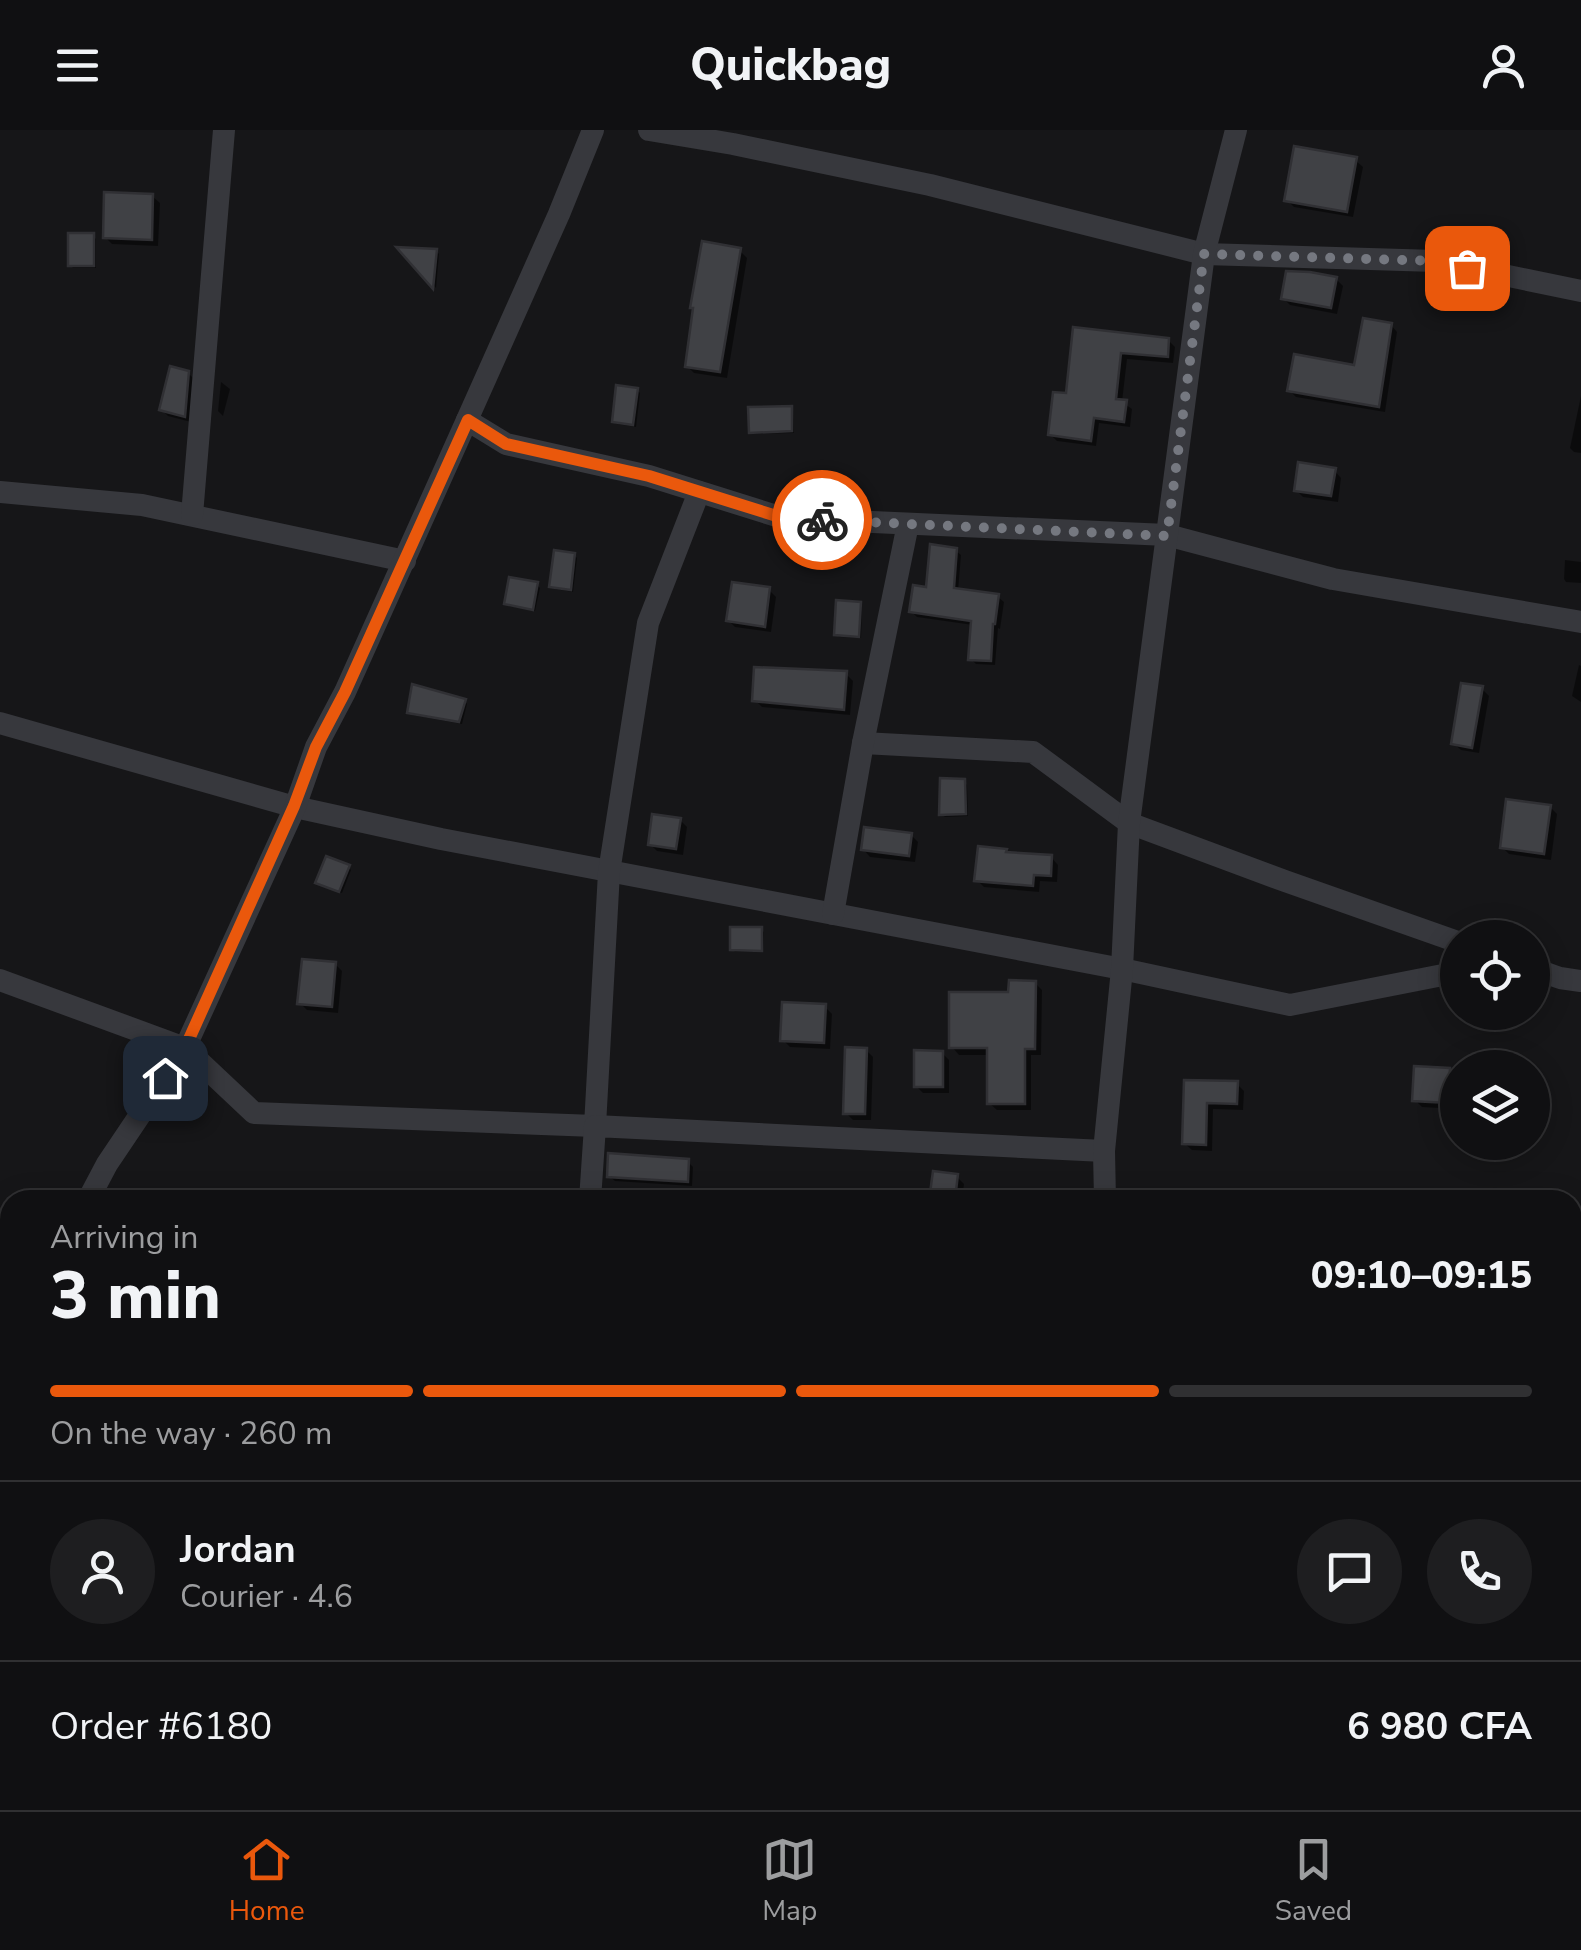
<!DOCTYPE html>
<html lang="en">
<head>
<meta charset="utf-8">
<style>
  :root { --surface:#101012; --page:#1e1e20; --text:#f1f3f6; --muted:#9c9d9f; --line:#303032; --accent:#ea580c }
  body { margin:0; font-family:"Nunito Sans",sans-serif; background:var(--page); color:var(--text); height:100vh; display:flex; flex-direction:column; font-size:38px; white-space:nowrap }
  * { box-sizing:border-box; margin:0 }
  p { font-size:32px; color:var(--muted) }
  .icon { flex:none; width:55px; height:55px; fill:none; stroke:currentColor; stroke-width:2; stroke-linecap:round; stroke-linejoin:round }
  .map { position:relative; flex:1; overflow:hidden }
  .drawer { position:absolute; left:0px; top:1060px; width:1582px; height:620px; display:flex; flex-direction:column; background:var(--surface); border-radius:30px 30px 0 0; box-shadow:0 5px 25px #0003,0 0 0 2px var(--line) }
  .drawer>* { flex:none }
  .buttons { position:absolute; left:1440px; top:790px; display:grid; gap:20px }
  .buttons a { display:grid; place-items:center; width:110px; height:110px; border-radius:50%; background:var(--surface); box-shadow:0 5px 25px #0003,0 0 0 2px var(--line); font-size:50px }
  .pin { position:absolute; display:grid; place-items:center; width:85px; height:85px; color:#fff; margin:-42px; border-radius:20px; box-shadow:0 5px 15px #0006 }
  .courier { position:absolute; display:grid; place-items:center; width:100px; height:100px; margin:-50px; border:8px solid #ea580c; border-radius:50%; background:#fff; color:#222; box-shadow:0 2px 12px #0007 }
  .head em { font-style:normal; font-weight:800 }
  .head div { display:flex; flex-direction:column-reverse }
  .head { display:flex; align-items:center; justify-content:space-between; height:170px; padding:0 50px }
  h1 { font-size:65px; font-weight:800; line-height:75px }
  .bar { display:grid; grid-template-columns:repeat(4,1fr); gap:15px 10px; align-content:center; height:120px; padding:0 50px }
  .bar i { height:12px; border-radius:8px; background:var(--line) }
  .bar .active { background:var(--accent) }
  .bar p { grid-column:span 4 }
  .line { display:flex; align-items:center; gap:25px; padding:0 50px; border-top:2px solid var(--line) }
  .line div { flex:1 }
  .round { display:grid; place-items:center; flex:none; width:105px; height:105px; border-radius:52px; background:var(--page) }
  header { display:flex; justify-content:space-between; align-items:center; height:130px; padding:0 50px; background:var(--surface); font-size:45px; font-weight:800 }
  .tabs { display:flex; justify-content:space-around; align-items:center; height:140px; border-top:2px solid var(--line); background:var(--surface); font-size:28px; color:var(--muted) }
  .tabs a { display:grid; justify-items:center; gap:5px }
  .tabs .active { color:var(--accent) }
  .map>svg:first-child { display:block }
  .shadow { fill:#0007 }
  .building { fill:#404145; stroke:#303034; stroke-width:2.5 }
  .lines { fill:none; stroke-linecap:round; stroke-linejoin:round }
  .minor { stroke:#37383d; stroke-width:22 }
  .done { stroke:#757880; stroke-width:10; stroke-dasharray:0 18 }
  .route { stroke:#ea580c; stroke-width:12 }
</style>
</head>
<body>
<header><svg class="icon" aria-label="menu" viewBox="0 0 24 24"><path d="M4 6h16M4 12h16M4 18h16"/></svg>Quickbag<svg class="icon" aria-label="person" viewBox="0 0 24 24"><circle cx="12" cy="8" r="4"/><path d="M4 21q1-7 8-7t8 7"/></svg></header>
<div class="map">
<svg width="1581" height="1680" viewBox="0 0 1581 1680">
  <rect width="100%" height="100%" fill="#161618"/>
  <!-- shadow -->
  <g class="shadow">
    <path d="M1355,30l8,7 -10,50 -59,-10 -7,-7z"/>
    <path d="M152,66l8,7 -2,43 -46,-2 -7,-7z"/>
    <path d="M93,106l3,3v29h-23l-3,-3z"/>
    <path d="M402,120l34,1 3,3 -3,34z"/>
    <path d="M740,121l7,7 -20,120 -33,-5 -7,-7 8,-56z"/>
    <path d="M1336,149l7,7 -6,28 -47,-9 -7,-7z"/>
    <path d="M1391,195l6,7 -12,80 -89,-15 -6,-6 66,-24z"/>
    <path d="M1075,200l93,10 7,7 -2,16 -46,-4 -5,43 10,7 -2,18 -31,-4 -3,23 -39,-5 -7,-7 18,-38z"/>
    <path d="M188,243l7,7 -4,42 -23,-6 -7,-7z"/>
    <path d="M221,252l9,7 -7,27 -5,-5z"/>
    <path d="M637,260l3,3 -4,34 -19,-3 -3,-2z"/>
    <path d="M1581,266v57l-7,-1 -4,-4z"/>
    <path d="M790,278l3,3 1,22 -40,1 -2,-2z"/>
    <path d="M1334,340l7,8 -3,24 -35,-5 -7,-7z"/>
    <path d="M955,420l6,5 -3,36 40,6 6,5 -4,27 -2,-1 -3,37 -19,-1 -5,-5 2,-34 -56,-8 -6,-6z"/>
    <path d="M574,425l3,3 -4,34 -18,-3 -3,-3z"/>
    <path d="M1565,430l16,2v21l-15,-1 -2,-3z"/>
    <path d="M537,455l3,3 -5,23 -26,-5 -2,-3z"/>
    <path d="M769,460l7,7 -5,35 -36,-5 -7,-7z"/>
    <path d="M860,474l2,3 -1,31 -22,-1 -3,-3z"/>
    <path d="M1579,535l2,1v36l-9,-6z"/>
    <path d="M846,544l7,7 -3,34 -88,-8 -7,-7z"/>
    <path d="M1482,559l7,7 -10,57 -18,-3 -8,-7z"/>
    <path d="M464,571l3,3 -5,20 -50,-9 -3,-3z"/>
    <path d="M964,652l3,3 1,31 -23,1 -3,-3z"/>
    <path d="M1550,677l7,7 -6,46 -42,-6 -7,-7z"/>
    <path d="M680,690l7,7 -4,28 -26,-4 -7,-7z"/>
    <path d="M911,705l7,7 -3,20 -45,-5 -7,-8z"/>
    <path d="M1006,721l3,4 42,2 7,8 -1,17 -17,-1 -1,11 -55,-5 -7,-7z"/>
    <path d="M348,737l3,3 -9,23 -21,-8z"/>
    <path d="M761,800l3,2 -1,20h-28l-3,-3z"/>
    <path d="M335,834l7,7 -4,42 -31,-3 -7,-7z"/>
    <path d="M1035,853l7,7 -1,65h-10v55h-34l-8,-7v-48h-30l-7,-8 59,-53z"/>
    <path d="M825,877l7,7 -2,35 -40,-2 -7,-7z"/>
    <path d="M866,920l7,7 -2,63h-18l-7,-7z"/>
    <path d="M942,923l7,7v33h-26l-7,-7z"/>
    <path d="M1449,940l7,7 -1,32 -33,-2 -7,-7z"/>
    <path d="M1187,952l50,2 7,7 -1,19 -30,-1 -1,42 -20,-1 -8,-7z"/>
    <path d="M688,1032l5,5 -1,19 -77,-5 -6,-5z"/>
    <path d="M957,1047l7,7 -2,16h-31z"/>
    <rect x="106" y="1670" width="34" height="10"/>
  </g>
  <!-- building -->
  <g class="building">
    <path d="M1294,16l63,11 -10,55 -63,-11z"/>
    <path d="M104,62l49,2 -1,46 -49,-2z"/>
    <rect x="68" y="103" width="26" height="33"/>
    <path d="M702,111l39,7 -21,124 -35,-5 8,-59h-3z"/>
    <path d="M396,117l41,2 -4,40z"/>
    <path d="M1286,141l24,1 27,5 -6,31 -50,-9z"/>
    <path d="M1363,188l29,5 -13,84 -92,-16 7,-37 60,11z"/>
    <path d="M1073,197l96,11 -1,19 -47,-4 -5,46 11,1 -3,22 -30,-4 -3,23 -43,-6 5,-43 13,1z"/>
    <path d="M170,236l19,5 -4,46 -26,-7z"/>
    <path d="M616,255l22,3 -5,37 -21,-3z"/>
    <path d="M792,276v25l-43,2 -1,-26z"/>
    <path d="M1298,332l38,6 -5,28 -37,-5z"/>
    <path d="M930,414l27,4 -3,40 45,6 -4,30h-2l-2,37 -23,-1 3,-39 -62,-9 4,-27 13,2z"/>
    <path d="M554,420l21,3 -4,37 -22,-3z"/>
    <path d="M509,447l29,5 -5,28 -29,-6z"/>
    <path d="M732,452l38,5 -5,40 -39,-6z"/>
    <path d="M836,470l25,2 -2,35 -25,-2z"/>
    <path d="M754,537l93,4 -3,39 -92,-9z"/>
    <path d="M1461,553l22,3 -11,62 -21,-4z"/>
    <path d="M412,554l54,15 -7,23 -52,-9z"/>
    <path d="M940,648l25,1 1,35 -27,1z"/>
    <path d="M1506,669l45,6 -7,49 -44,-6z"/>
    <path d="M652,684l29,4 -5,31 -28,-4z"/>
    <path d="M864,697l48,6 -3,23 -48,-6z"/>
    <path d="M978,716l29,3 -1,3 46,3 -1,21 -17,-1 -1,11 -59,-5z"/>
    <path d="M326,726l24,9 -11,27 -24,-9z"/>
    <path d="M730,797h32v24l-32,-1z"/>
    <path d="M302,829l34,3 -4,45 -35,-3z"/>
    <path d="M1009,850l27,1 -1,68h-10v55h-38v-56h-38v-56h59z"/>
    <path d="M782,872l44,2 -2,39 -44,-2z"/>
    <path d="M845,917l22,1 -2,66h-22z"/>
    <path d="M914,920l29,1v36h-29z"/>
    <path d="M1414,936l36,2 -2,35 -36,-2z"/>
    <path d="M1184,950l54,1 -1,23 -30,-1 -1,42 -24,-1z"/>
    <path d="M608,1023l81,6 -1,23 -81,-5z"/>
    <path d="M933,1041l25,3 -3,26h-26z"/>
  </g>
  <g class="lines">
    <!-- minor -->
    <g class="minor">
      <path d="M649,0l84,14 197,41 274,69 232,7 145,30"/>
      <path d="M467,290l39,24 143,32 134,42 384,17 166,44 248,43"/>
      <path d="M0,362l142,13 263,56"/>
      <path d="M192,385l32,-385"/>
      <path d="M0,593l295,84 146,32 681,130 168,36 168,-33"/>
      <path d="M863,613l170,9 96,71 156,58 173,61"/>
      <path d="M833,784l30,-171 45,-219"/>
      <path d="M1532,838l28,10 21,3"/>
      <path d="M0,850l185,68 69,65 341,13 14,-254 39,-249 51,-131"/>
      <path d="M88,1070l19,-36 78,-116 110,-241 21,-60 29,-55 122,-272 92,-206 34,-84"/>
      <path d="M590,1070l5,-74 509,25"/>
      <path d="M1105,1070l-1,-49 18,-182 7,-146 75,-569 32,-124"/>
      <path d="M0,1109l10,2"/>
      <path d="M0,1236l10,-18"/>
      <path d="M1572,1265l6,-24 3,-57"/>
      <path d="M0,1456l10,-2"/>
      <path d="M1401,1670l90,10"/>
      <path d="M90,1680v-10"/>
      <path d="M319,1680l1,-10"/>
      <path d="M548,1680l1,-10"/>
      <path d="M826,1680l11,-10"/>
      <path d="M1067,1680l1,-10"/>
    </g>
  </g>
  <g class="lines">
    <!-- done -->
    <path class="done" d="M822,390l345,16 37,-282 232,7 31,7"/>
    <!-- route -->
    <path class="route" d="M165,948l20,-30 109,-242 22,-59 29,-55 123,-272 38,24 143,32 134,42 39,2"/>
  </g>
</svg>
<div class="buttons">
<a><svg class="icon" aria-label="locate" viewBox="0 0 24 24"><circle cx="12" cy="12" r="6"/><path d="M12 2v4M12 18v4M2 12h4M18 12h4"/></svg></a>
<a><svg class="icon" aria-label="layers" viewBox="0 0 24 24"><path d="M12 4l9 5-9 5-9-5zM3 14l9 5 9-5"/></svg></a>
</div>
<div class="pin" style="left:1467px;top:138px;background:#ea580c"><svg class="icon" aria-label="bag" viewBox="0 0 24 24"><path d="M5 8h14l-1 12H6zM9 8a3 3 0 0 1 6 0"/></svg></div>
<div class="pin" style="left:165px;top:948px;background:#1f2937"><svg class="icon" aria-label="home" viewBox="0 0 24 24"><path d="M3 11l9-7 9 7M6 9v11h12V9"/></svg></div>
<div class="courier" style="left:822px;top:390px"><svg class="icon" aria-label="bike" viewBox="0 0 24 24"><circle cx="6" cy="16" r="4"/><circle cx="18" cy="16" r="4"/><path d="M6 16l4-8h5l3 8M10 8l3 8H6M13 5h3"/></svg></div>
<section class="drawer">
<div class="head"><div><h1>3 min</h1><p>Arriving in</p></div><em>09:10–09:15</em></div>
<div class="bar"><i class="active"></i><i class="active"></i><i class="active"></i><i></i><p>On the way · 260 m</p></div>
<div class="line" style="height:180px"><a class="round"><svg class="icon" aria-label="person" viewBox="0 0 24 24"><circle cx="12" cy="8" r="4"/><path d="M4 21q1-7 8-7t8 7"/></svg></a><div><b>Jordan</b><p>Courier · 4.6</p></div><a class="round"><svg class="icon" aria-label="chat" viewBox="0 0 24 24"><path d="M4 5h16v11H9l-5 4z"/></svg></a><a class="round"><svg class="icon" aria-label="phone" viewBox="0 0 24 24"><path d="M5 4h4l2 5-3 2q2 4 5 5l2-3 5 2v4C11 20 4 13 5 4z"/></svg></a></div>
<div class="line" style="height:130px"><div>Order #6180</div><b>6 980 CFA</b></div>
</section>
</div>
<nav class="tabs">
<a class="active"><svg class="icon" aria-label="home" viewBox="0 0 24 24"><path d="M3 11l9-7 9 7M6 9v11h12V9"/></svg>Home</a>
<a><svg class="icon" aria-label="map" viewBox="0 0 24 24"><path d="M3 6l6-2 6 2 6-2v14l-6 2-6-2-6 2zM9 4v14M15 6v14"/></svg>Map</a>
<a><svg class="icon" aria-label="saved" viewBox="0 0 24 24"><path d="M7 4h10v16l-5-4-5 4z"/></svg>Saved</a>
</nav>
</body>
</html>
